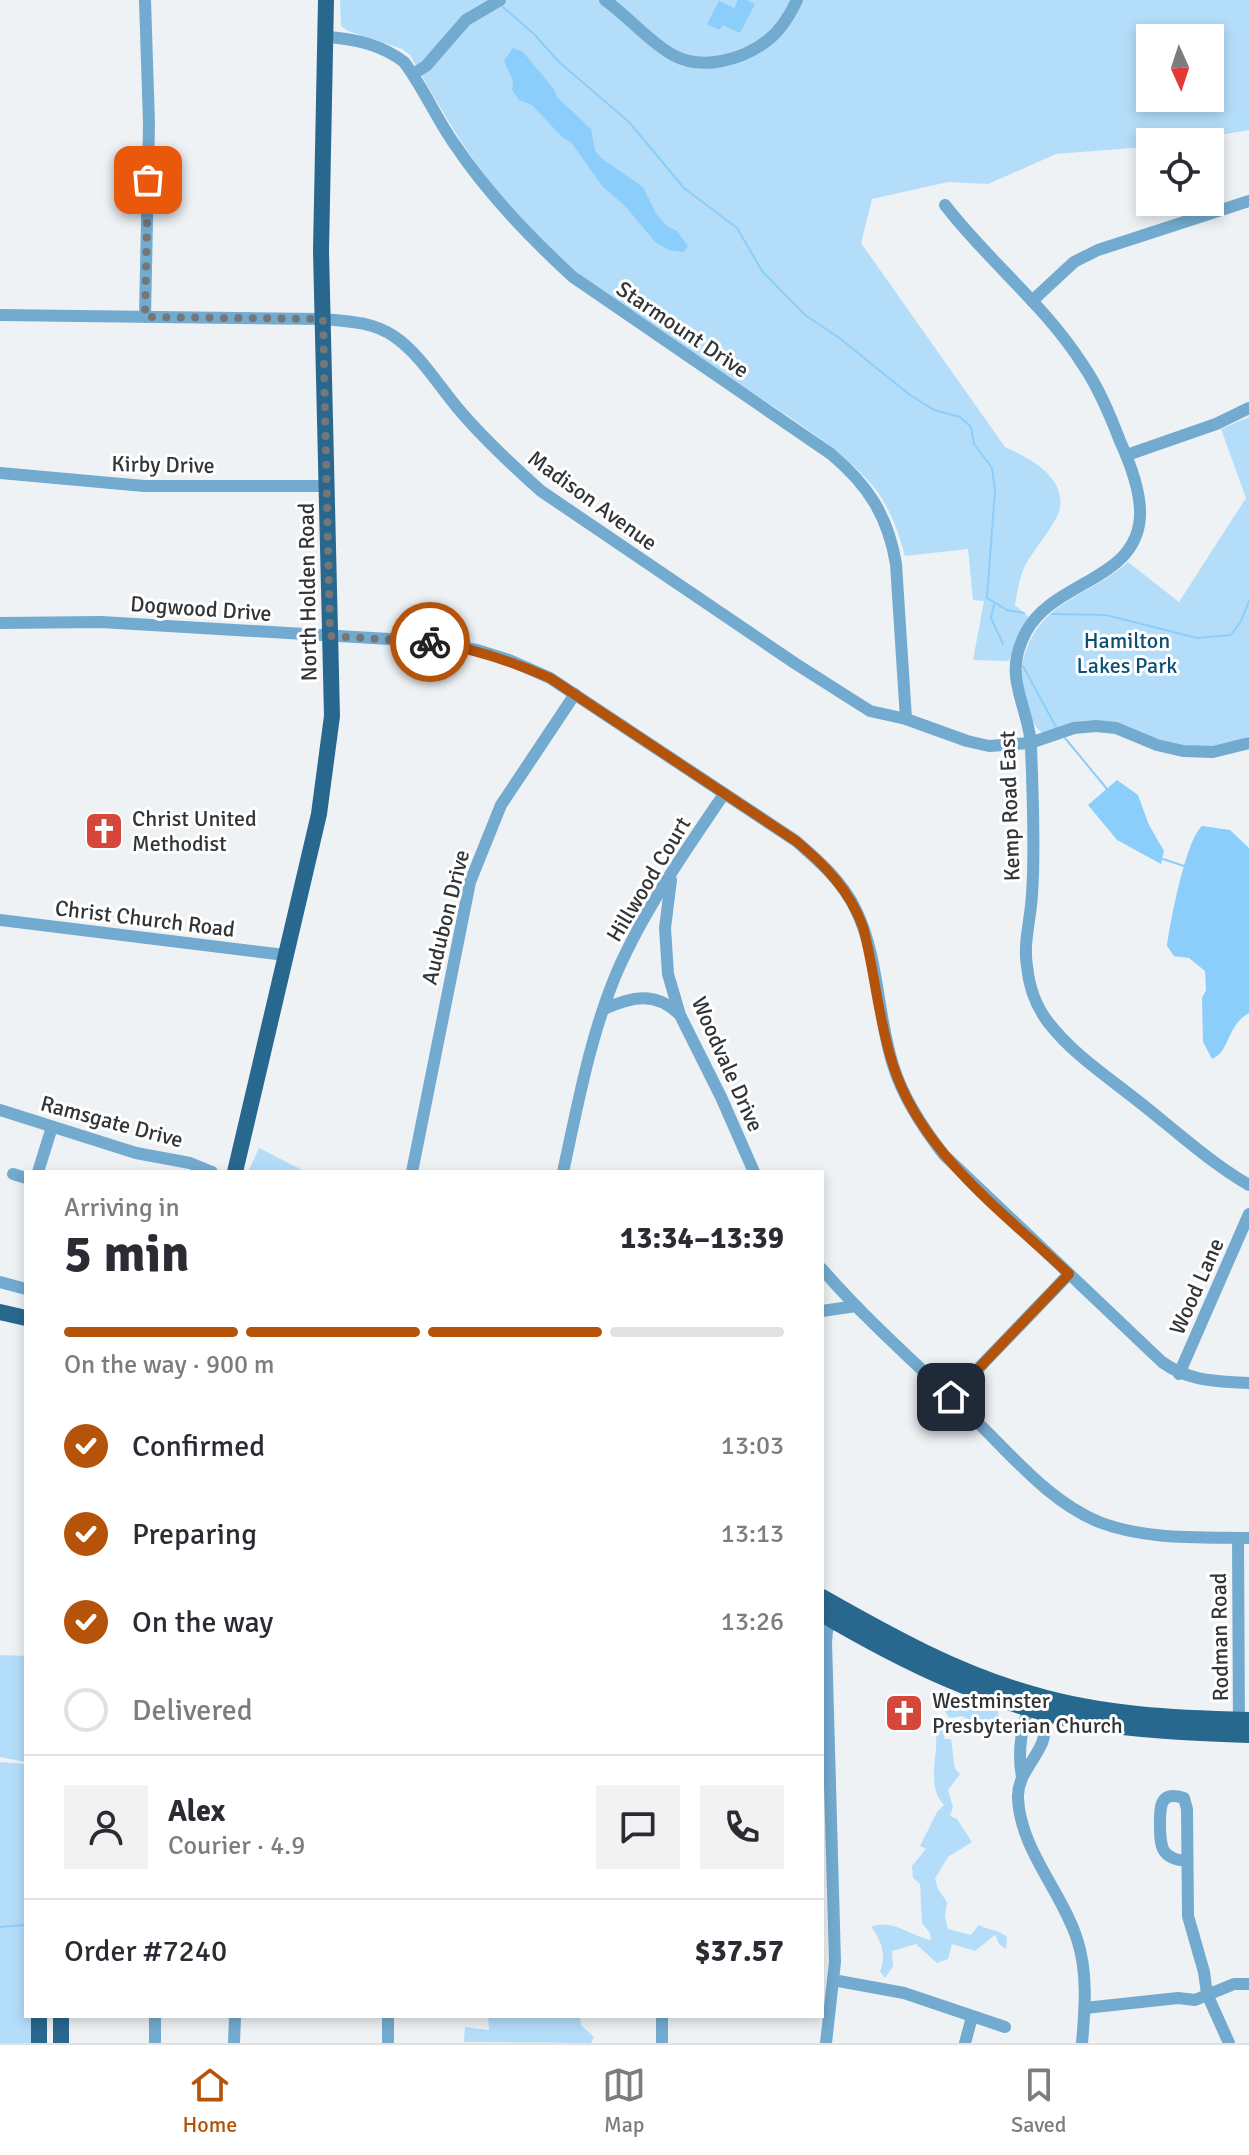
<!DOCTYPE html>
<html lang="en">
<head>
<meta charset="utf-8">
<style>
  :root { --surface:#fff; --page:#f2f2f3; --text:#2b2b33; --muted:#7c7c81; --line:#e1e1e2; --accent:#b45309 }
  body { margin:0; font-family:Signika,sans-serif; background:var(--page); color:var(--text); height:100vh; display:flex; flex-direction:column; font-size:30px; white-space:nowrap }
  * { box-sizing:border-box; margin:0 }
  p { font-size:26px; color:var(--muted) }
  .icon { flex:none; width:44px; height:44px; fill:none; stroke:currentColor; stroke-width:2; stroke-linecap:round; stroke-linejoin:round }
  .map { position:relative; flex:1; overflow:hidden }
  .side { position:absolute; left:24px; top:1170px; width:800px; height:848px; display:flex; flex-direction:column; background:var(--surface); border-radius:0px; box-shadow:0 4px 12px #0003 }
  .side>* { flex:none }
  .needle { width:52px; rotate:177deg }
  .tools { position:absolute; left:1136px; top:24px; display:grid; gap:16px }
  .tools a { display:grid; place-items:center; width:88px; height:88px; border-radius:0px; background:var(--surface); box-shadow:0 4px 12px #0003; font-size:40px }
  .pin { position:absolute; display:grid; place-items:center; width:68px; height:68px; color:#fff; margin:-34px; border-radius:16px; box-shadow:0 4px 12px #0006 }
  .courier { position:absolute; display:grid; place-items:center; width:80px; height:80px; margin:-40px; border:6px solid #b45309; border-radius:50%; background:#fff; color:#222; box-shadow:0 2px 10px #0007 }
  .head em { font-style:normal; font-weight:700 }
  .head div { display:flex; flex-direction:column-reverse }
  .head { display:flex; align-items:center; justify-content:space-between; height:136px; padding:0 40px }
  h1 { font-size:52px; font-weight:700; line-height:60px }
  .bar { display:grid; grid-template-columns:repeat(4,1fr); gap:12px 8px; align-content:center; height:96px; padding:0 40px }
  .bar i { height:10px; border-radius:6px; background:var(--line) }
  .bar .active { background:var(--accent) }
  .bar p { grid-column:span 4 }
  .line { display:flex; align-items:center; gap:20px; padding:0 40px; border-top:2px solid var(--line) }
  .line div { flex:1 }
  .round { display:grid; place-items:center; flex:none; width:84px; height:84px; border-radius:0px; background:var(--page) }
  ol { padding:0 40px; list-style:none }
  li { display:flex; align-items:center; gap:24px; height:88px }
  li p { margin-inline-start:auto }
  li .icon { padding:8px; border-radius:50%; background:var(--accent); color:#fff; stroke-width:4 }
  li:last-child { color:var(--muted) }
  li i { width:44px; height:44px; border:4px solid var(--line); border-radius:50% }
  .tabs { display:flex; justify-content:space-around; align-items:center; height:112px; border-top:2px solid var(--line); background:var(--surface); font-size:22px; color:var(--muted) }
  .tabs a { display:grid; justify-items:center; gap:4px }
  .tabs .active { color:var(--accent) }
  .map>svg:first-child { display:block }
  .green { fill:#b4ddfa; fill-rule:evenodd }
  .water { fill:#8ccefb }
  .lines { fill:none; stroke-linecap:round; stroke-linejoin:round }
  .stream { stroke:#8ccefb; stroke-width:2 }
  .minor { stroke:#73aacf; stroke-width:12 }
  .major { stroke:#28688f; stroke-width:16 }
  .done { stroke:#747678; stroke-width:8; stroke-dasharray:0 14.4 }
  .route { stroke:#b45309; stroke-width:10 }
  .labels { text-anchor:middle; stroke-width:6; stroke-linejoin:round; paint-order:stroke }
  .street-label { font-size:22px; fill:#323435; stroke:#fff }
  .park-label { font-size:22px; fill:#0b5175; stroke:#fff }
  .poi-label { font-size:22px; fill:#323435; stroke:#fff; text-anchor:start }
</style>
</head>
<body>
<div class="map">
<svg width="1249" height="2043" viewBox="0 0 1249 2043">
  <rect width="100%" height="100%" fill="#eef2f5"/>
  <!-- green -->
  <g class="green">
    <path d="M340,0h909v130l-70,12h-29v4l-5,1 -89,7 -68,30 -40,-2 -76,17 -11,44 144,204c24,11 60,29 55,61 -3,16 -29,44 -36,60 -5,11 -7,25 -9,37l14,12 -20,44 -36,-1 11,-59 -11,-1 -5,-51 -63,7c-6,-23 -17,-53 -33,-71 -32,-37 -76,-63 -116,-90 -70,-46 -145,-91 -208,-148 -59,-53 -99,-123 -138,-192l-8,-6 -54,-18 -7,-5zM1150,38h60v60h-60z"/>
    <path d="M1249,417v319c-54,30 -99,-6 -151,-15 -18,-3 -38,7 -55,12 -12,-7 -14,-24 -18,-37 -6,-18 -5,-31 2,-48 20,-50 65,-53 101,-86l51,40 67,-104 -25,-69z"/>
    <path d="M259,1148l47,24h-58z"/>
    <path d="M0,1655l26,1v106l-26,-5z"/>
    <path d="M944,1690l10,5 10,1 6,6 28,9 1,7 -27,4 -10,-6 -13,2 -10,-17z"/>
    <path d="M941,1729h4l-1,10h7l4,30 5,5 -12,16 5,17 -3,9 7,3 15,23 -24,15 -13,22 3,10 9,13 -2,14 3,13 23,6 8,-10c10,6 19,4 28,12l-1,12 -6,-4 -5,-10 -20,16 -23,-7 -4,15 -11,4 -21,-19 -24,7 1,15 -8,12 -5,-7c7,-15 1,-32 -9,-44 21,-9 41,10 60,13l-1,-7 -8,-10 -2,-39 -7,-6 -1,-12 14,-17 -6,-3 17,-34 7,-7c-18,-19 -6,-47 -8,-70z"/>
    <path d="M0,1762l26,2v252h7l-1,27h-32z"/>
    <path d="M488,2016h92l1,9 13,12 -3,6 -127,-1 1,-15 24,3z"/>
  </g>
  <!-- water -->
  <g class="water">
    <path d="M738,0h9l8,4 -15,29 -17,-8 -4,5 -12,-6 12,-23 15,7z"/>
    <path d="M513,48l10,4 31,37 3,8 34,32 4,22 6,7 42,29 14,28 10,11 10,5 11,15 -4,6 -15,-2 -14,-8 -29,-35 -24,-21 -31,-44 -9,-5 -30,-32 -13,-5 -7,-10 1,-9 -9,-20z"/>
    <path d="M1117,780l21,15 11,30 15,26 -3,13 -44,-24 -29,-35z"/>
    <path d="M1202,826l28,4 19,18v165c-23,13 -19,39 -37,46l-9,-17 -1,-44 4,-8 -1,-19 -16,-13 -15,-2 -7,-10c3,-23 19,-107 35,-120z"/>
  </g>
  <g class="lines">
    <!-- stream -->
    <g class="stream">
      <path d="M503,7l31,27 25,28 70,60 55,66 53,40 25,43 43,44 33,22 72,58 24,15 26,7 11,10 3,17 18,24 3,22 -8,108 20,12 17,3"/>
      <path d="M994,605l-3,13 12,26"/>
      <path d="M1052,614l54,1 91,23 34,-3 10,-14 8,-20"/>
      <path d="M1023,666l33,61"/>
      <path d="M1065,738l42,51"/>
      <path d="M1163,859l21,7"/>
      <path d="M0,1927l26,-2"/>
    </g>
    <!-- minor -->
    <g class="minor">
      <path d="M145,0l4,124 -4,193"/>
      <path d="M605,0c24,17 43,41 68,55 29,16 70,5 95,-15 13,-10 22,-25 29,-40"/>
      <path d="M324,37c28,1 58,8 80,25 19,25 31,54 49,80 34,51 75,94 120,135l258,177c37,31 57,62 65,110l10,155"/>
      <path d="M413,74l13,-8 40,-46 34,-20"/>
      <path d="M945,205c43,56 100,100 138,160 16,23 27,50 37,76 10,22 21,51 20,75 -3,65 -86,64 -114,116 -21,40 -5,60 3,99 3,13 2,28 3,42 1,40 3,81 0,121 -1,24 -9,48 -5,72 2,21 8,39 21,56 25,33 63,57 95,83 34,27 68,58 106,80"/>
      <path d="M1032,301l42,-39 24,-12 151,-49"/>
      <path d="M0,315l323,4c24,2 51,3 72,18 26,18 45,51 66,75 24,28 52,54 80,79l255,173 74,47 36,8 61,22 22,5 41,-3 44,-15 22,-2 20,2 41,17 26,6 30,1 36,-9"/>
      <path d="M1127,455l89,-31 33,-16"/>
      <path d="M0,473l144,13h182"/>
      <path d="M0,623l101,-1 322,19 54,9 32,10 41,18 246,163c23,20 47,41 60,69 23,48 21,105 37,155 10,33 30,63 51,90l218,207c28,20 55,19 87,21"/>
      <path d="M671,880l-6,48 3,46 12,41 41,82 33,75"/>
      <path d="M0,920l285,35"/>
      <path d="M604,1009c27,-12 50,-18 74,4"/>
      <path d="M0,1110l136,43 54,10 22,9"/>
      <path d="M38,1172l14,-45"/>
      <path d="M412,1172l58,-290 31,-77 74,-111"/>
      <path d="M563,1172c15,-68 27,-136 54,-200 27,-62 69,-122 107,-178"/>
      <path d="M13,1174l13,4"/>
      <path d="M822,1269c46,53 100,100 151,149 38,36 76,84 126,104 46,18 101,15 150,16"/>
      <path d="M0,1282l26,7"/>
      <path d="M822,1311l34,-5"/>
      <path d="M1179,1374l70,-160"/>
      <path d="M951,1397l118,-123"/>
      <path d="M1238,1538l1,189"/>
      <path d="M1049,1707c-2,11 -3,25 -7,36 -8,19 -25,33 -24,55 2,51 44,94 59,141 11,33 8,70 5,104"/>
      <path d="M1022,1777c-5,-27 0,-49 8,-75"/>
      <path d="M1187,1861c-26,-2 -27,-14 -27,-37 0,-18 0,-34 24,-26l3,11 1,107 16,56 3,22 22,49"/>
      <path d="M833,1980l71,13 101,34"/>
      <path d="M1085,2008l93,-10 17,2 39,-16h15"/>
      <path d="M662,2016v27"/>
      <path d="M155,2043v-27"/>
      <path d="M234,2043l1,-27"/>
      <path d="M388,2043v-27"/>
      <path d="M826,2043l9,-81 -9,-320 1,-11 7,-19"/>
      <path d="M965,2043l7,-26"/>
    </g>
    <!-- major -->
    <g class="major">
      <path d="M235,1172l84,-358 13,-98 -11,-465 5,-251"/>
      <path d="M0,1312l26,6"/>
      <path d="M822,1597c67,38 135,76 210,97 70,21 144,24 217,26"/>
      <path d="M822,1614c81,48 169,91 263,108 54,9 109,11 164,13"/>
      <path d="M39,2043v-27"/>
      <path d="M61,2043v-27"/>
    </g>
  </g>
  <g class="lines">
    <!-- done -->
    <path class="done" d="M148,180l-3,137 178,2 7,317 100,6"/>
    <!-- route -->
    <path class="route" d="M430,642c43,6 81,19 120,36l246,163c30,25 53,49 67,86 12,45 15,93 30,138 28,88 111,148 176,209l-118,123"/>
  </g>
  <!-- icons -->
  <defs>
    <g id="church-square" transform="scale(2)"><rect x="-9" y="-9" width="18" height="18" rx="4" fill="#d5473b" stroke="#fff"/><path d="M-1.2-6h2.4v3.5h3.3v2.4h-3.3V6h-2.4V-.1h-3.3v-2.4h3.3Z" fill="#fff"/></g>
  </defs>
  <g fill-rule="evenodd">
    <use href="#church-square" x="104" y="831"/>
    <use href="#church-square" x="904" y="1713"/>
  </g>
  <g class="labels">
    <!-- street labels -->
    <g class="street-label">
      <text transform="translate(683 329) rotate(34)" y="8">Starmount Drive</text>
      <text transform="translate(163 464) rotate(1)" y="8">Kirby Drive</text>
      <text transform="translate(593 500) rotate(36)" y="8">Madison Avenue</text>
      <text transform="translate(307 592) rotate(-91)" y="8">North Holden Road</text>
      <text transform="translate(201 608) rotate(4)" y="8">Dogwood Drive</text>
      <text transform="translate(1009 806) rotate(-92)" y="8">Kemp Road East</text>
      <text transform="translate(648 879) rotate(-59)" y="8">Hillwood Court</text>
      <text transform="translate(445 917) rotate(-76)" y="8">Audubon Drive</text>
      <text transform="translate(145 918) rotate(7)" y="8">Christ Church Road</text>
      <text transform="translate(728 1064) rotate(66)" y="8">Woodvale Drive</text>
      <text transform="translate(112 1121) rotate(15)" y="8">Ramsgate Drive</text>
      <text transform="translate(1196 1286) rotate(-66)" y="8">Wood Lane</text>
      <text transform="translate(1219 1637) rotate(-91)" y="8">Rodman Road</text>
    </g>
    <!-- park labels -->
    <g class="park-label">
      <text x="1127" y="648">Hamilton<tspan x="1127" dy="25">Lakes Park</tspan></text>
    </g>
    <!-- poi labels -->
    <g class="poi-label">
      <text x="132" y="826">Christ United<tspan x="132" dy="25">Methodist</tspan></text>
      <text x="932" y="1708">Westminster<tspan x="932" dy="25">Presbyterian Church</tspan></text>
    </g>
  </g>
</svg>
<div class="tools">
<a><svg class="needle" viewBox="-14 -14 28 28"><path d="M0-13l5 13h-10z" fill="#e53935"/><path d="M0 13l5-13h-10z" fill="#7c7c81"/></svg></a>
<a><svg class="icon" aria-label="locate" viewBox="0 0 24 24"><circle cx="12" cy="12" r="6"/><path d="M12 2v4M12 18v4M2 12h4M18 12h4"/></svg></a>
</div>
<div class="pin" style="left:148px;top:180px;background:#ea580c"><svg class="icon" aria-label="bag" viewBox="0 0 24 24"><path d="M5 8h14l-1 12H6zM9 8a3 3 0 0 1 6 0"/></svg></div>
<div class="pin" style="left:951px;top:1397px;background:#1f2937"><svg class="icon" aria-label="home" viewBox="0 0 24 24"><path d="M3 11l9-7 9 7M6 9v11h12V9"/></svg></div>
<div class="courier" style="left:430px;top:642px"><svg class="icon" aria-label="bike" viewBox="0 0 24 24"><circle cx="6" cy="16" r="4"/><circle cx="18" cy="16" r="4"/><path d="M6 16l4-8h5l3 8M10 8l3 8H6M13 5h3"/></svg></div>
<section class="side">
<div class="head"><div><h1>5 min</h1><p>Arriving in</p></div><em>13:34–13:39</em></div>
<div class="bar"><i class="active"></i><i class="active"></i><i class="active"></i><i></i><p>On the way · 900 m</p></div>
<ol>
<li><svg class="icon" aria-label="check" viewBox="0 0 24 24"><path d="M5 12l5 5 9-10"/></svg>Confirmed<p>13:03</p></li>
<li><svg class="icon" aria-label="check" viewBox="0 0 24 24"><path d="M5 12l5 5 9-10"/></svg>Preparing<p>13:13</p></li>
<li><svg class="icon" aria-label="check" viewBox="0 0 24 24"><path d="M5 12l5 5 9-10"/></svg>On the way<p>13:26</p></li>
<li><i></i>Delivered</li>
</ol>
<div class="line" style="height:144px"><a class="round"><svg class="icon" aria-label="person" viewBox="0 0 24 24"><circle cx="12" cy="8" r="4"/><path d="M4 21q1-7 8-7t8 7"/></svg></a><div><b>Alex</b><p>Courier · 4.9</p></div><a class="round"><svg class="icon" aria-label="chat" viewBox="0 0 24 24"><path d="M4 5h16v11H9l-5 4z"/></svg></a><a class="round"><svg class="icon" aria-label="phone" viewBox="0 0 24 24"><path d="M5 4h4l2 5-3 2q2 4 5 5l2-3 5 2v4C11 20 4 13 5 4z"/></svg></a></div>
<div class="line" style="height:104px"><div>Order #7240</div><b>$37.57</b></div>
</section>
</div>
<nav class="tabs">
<a class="active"><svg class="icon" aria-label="home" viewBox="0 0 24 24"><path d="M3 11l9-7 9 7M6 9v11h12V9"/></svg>Home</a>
<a><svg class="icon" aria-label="map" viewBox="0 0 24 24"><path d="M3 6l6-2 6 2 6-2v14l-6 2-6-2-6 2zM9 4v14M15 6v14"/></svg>Map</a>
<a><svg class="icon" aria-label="saved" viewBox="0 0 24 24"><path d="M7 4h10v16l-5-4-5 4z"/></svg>Saved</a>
</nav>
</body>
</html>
